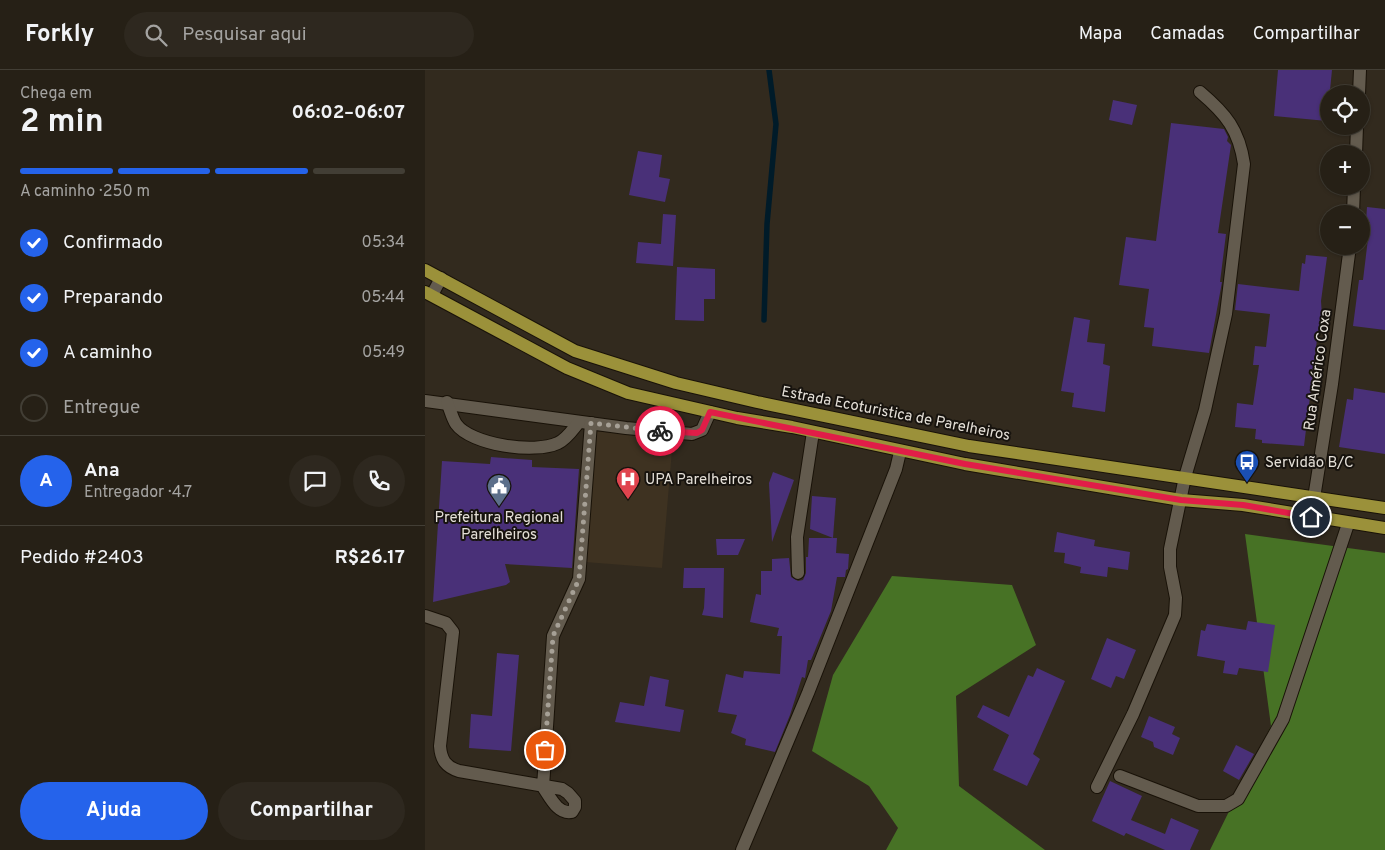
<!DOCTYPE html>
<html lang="pt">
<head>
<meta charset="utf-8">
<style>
  :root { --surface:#262016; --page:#2e281f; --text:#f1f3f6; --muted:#a4a3a1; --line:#423e35; --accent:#2563eb }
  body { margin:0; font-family:Overpass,sans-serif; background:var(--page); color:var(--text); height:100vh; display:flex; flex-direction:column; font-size:19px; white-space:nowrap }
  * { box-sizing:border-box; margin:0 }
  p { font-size:16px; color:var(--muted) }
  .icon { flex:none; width:28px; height:28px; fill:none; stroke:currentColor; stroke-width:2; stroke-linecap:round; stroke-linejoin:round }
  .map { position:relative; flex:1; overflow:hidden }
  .details { display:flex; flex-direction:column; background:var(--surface); width:425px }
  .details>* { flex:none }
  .tools { position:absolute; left:895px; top:15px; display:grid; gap:10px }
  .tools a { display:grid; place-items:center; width:50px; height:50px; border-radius:50%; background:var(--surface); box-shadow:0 1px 4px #0004,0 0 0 1px var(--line); font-size:25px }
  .pin { position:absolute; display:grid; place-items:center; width:42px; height:42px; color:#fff; margin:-21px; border:2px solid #fff; border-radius:50%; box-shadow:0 1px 5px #0007 }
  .courier { position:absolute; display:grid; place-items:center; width:50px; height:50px; margin:-25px; border:4px solid #e11d48; border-radius:50%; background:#fff; color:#222; box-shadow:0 1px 6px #0007 }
  .head em { font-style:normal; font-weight:700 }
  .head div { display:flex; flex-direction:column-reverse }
  .head { display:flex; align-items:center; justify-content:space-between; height:85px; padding:0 20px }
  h1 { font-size:32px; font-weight:700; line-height:38px }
  .bar { display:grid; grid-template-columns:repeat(4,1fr); gap:8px 5px; align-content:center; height:60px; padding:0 20px }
  .bar i { height:6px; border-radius:4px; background:var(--line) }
  .bar .on { background:var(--accent) }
  .bar p { grid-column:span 4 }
  .line { display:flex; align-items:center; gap:12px; padding:0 20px; border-top:1px solid var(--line) }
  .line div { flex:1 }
  .round { display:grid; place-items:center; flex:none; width:52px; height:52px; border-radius:26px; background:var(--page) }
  ol { padding:0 20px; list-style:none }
  li { display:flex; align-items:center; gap:15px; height:55px }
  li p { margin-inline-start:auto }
  li .icon { padding:5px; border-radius:50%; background:var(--accent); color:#fff; stroke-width:4 }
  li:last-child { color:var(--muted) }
  li i { width:28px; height:28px; border:2px solid var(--line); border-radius:50% }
  .action { display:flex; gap:10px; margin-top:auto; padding:10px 20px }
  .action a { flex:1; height:58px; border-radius:30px; background:var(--accent); color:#fff; font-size:20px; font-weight:700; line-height:58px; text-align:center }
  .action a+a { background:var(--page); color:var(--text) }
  header { display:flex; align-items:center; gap:30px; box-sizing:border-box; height:70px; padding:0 25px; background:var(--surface); border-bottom:1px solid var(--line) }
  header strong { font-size:24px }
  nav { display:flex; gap:28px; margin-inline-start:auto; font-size:18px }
  .search { width:350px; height:45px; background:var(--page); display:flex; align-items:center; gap:12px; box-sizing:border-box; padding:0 18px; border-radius:28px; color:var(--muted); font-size:19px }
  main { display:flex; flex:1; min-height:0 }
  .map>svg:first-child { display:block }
  .built { fill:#3e3221 }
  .forest { fill:#477225 }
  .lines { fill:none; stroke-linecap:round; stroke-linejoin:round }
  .stream { stroke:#001b29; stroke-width:5.5 }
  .building { fill:#493078 }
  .minor-casing { stroke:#191208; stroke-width:14 }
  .major-casing { stroke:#191208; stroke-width:14 }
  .minor { stroke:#635b4e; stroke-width:12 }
  .major { stroke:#9b913a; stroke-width:12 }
  .done { stroke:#a6a096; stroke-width:5; stroke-dasharray:0 9 }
  .route { stroke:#e11d48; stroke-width:6 }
  .labels { text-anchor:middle; stroke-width:4; stroke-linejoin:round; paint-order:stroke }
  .street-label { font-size:15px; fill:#e4dfd7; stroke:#17130e }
  .poi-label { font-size:15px; fill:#e4dfd7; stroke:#17130e; text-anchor:start }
</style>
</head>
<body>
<header>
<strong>Forkly</strong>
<div class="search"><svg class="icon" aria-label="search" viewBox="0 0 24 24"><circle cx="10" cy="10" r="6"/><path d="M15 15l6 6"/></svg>Pesquisar aqui</div>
<nav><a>Mapa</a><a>Camadas</a><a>Compartilhar</a></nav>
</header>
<main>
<section class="details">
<div class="head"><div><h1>2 min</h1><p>Chega em</p></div><em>06:02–06:07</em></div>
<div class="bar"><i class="on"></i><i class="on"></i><i class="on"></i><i></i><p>A caminho · 250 m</p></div>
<ol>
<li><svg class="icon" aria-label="check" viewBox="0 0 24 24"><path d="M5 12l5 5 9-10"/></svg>Confirmado<p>05:34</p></li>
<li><svg class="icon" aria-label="check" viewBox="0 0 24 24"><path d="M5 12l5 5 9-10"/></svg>Preparando<p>05:44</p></li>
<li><svg class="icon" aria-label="check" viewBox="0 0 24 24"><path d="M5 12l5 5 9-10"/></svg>A caminho<p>05:49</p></li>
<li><i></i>Entregue</li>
</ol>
<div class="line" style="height:90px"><b class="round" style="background:var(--accent);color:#fff">A</b><div><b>Ana</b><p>Entregador · 4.7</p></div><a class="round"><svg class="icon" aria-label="chat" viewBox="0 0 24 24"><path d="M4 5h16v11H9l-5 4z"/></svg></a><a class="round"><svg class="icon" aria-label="phone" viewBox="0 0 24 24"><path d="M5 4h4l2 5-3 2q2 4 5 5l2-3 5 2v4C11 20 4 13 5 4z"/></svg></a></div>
<div class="line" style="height:65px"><div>Pedido #2403</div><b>R$26.17</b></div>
<div class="action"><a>Ajuda</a><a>Compartilhar</a></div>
</section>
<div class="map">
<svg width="960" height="780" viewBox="0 0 960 780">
  <rect width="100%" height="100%" fill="#322a1e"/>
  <!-- built -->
  <path class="built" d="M169,361l79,7 -11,130 -77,-6z"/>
  <!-- forest -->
  <g class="forest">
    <path d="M820,464l140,19v297h-175l61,-124z"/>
    <path d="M467,506l120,9 24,60 -80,51 3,90 86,64h-159l12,-22 -29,-42 -57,-35 21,-76z"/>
  </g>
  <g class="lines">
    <!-- stream -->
    <path class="stream" d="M339,250l3,-96 9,-100 -7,-54"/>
  </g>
  <!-- building -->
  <g class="building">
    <path d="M853,0h54l-5,51 -53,-5z"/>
    <path d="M688,30l24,5 -5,20 -23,-5z"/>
    <path d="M746,53l53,6 4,8 -1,4 4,4 -13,88 8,1 -6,48h2l-13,71 -57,-7 2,-18 -10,-1 5,-38 -30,-4 7,-48 30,4z"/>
    <path d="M213,81l24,4 -3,22 11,2 -5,23 -36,-7z"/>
    <path d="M942,137l18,2v121l-32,-4 6,-46h4l7,-58h-4z"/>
    <path d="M238,144l13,1 -3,51 -37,-3 2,-21 23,2z"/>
    <path d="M881,185l21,2 -6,44 1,15h4l-2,16 -6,-1 -14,115 -42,-3v-3l-7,-1 1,-10 -21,-2 2,-24 16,2 6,-40h-6l2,-19 11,1 4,-33 -35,-4 3,-26 61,7 3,-28 3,1z"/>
    <path d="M252,197l38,2v30h-11v22l-29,-1z"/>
    <path d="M649,247l16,3 -3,22 18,2 -2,20 7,2 -5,46 -33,-5 2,-14 -13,-2z"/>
    <path d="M929,318l31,5v61l-46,-7 8,-48 6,1z"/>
    <path d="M66,387l41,3v7l47,2 -7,99 -67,-4 5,18 -4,3 -73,17 9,-141 48,3z"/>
    <path d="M348,402l21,8 -22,62 -3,-59z"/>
    <path d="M387,426l24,2 -3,40 -23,-9z"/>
    <path d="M632,462l38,8 -1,6 36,6 -2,18 -20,-3 -1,10 -27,-4 1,-6 -17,-4 1,-10 -11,-1z"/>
    <path d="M384,468h28l-1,15 13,1 -1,15 -2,1 -1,7h-8l-6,34 -20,49h-3l-3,18 -3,-1 -12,38 -15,37 -30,-7 1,-6 -15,-6 6,-18 -19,-3 8,-38 17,4 1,-7 36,3 2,-38h-5l2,-8 -29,-6 6,-28 5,1v-24h11v-12l17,-1 2,19 7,4 5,-1 3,-7v-16h2z"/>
    <path d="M291,469h29l-7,16h-21z"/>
    <path d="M259,498h40l-1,50 -21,-3 2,-7 1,-20h-22z"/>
    <path d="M823,551l27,4 -7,47 -29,-4 -2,7 -14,-2 2,-12 -28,-5 4,-26 4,1 2,-7 39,6z"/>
    <path d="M682,568l29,12 -12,29 -8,-3 -5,12 -20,-9z"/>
    <path d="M72,583l22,2 -8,96 -42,-3 2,-34 21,2z"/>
    <path d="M612,598l28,13 -32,73 7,5 -13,27 -34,-16 16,-35 -32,-18 6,-12 26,12 19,-42 5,2z"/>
    <path d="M225,606l19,4 -4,26 19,4 -4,22 -65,-10 5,-20 24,4z"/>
    <path d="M724,646l26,11 -3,7 8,4 -7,17 -19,-8 -1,-5 -12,-5z"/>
    <path d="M811,675l18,9 -15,26 -16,-9z"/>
    <path d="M685,711l32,15 -11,24 34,14 6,-16 28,12 -9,20h-25l-39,-17 -2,3 -32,-15z"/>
  </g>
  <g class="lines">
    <!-- minor casing -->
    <g class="minor-casing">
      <g id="minor">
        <path d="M934,24l1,-24"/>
        <path d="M931,84l1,-28"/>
        <path d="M928,144l1,-28"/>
        <path d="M7,225l9,-17"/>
        <path d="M0,331l201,27 66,6 10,-4 8,-18"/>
        <path d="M22,332c3,7 5,16 9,22 15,21 79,30 102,19 9,-4 15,-14 21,-21"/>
        <path d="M886,447l21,-133 18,-138"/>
        <path d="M373,503l-1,-36 16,-105"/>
        <path d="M0,546l21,7 7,9 -13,114c1,14 6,21 19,25l103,18 6,4 7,8v6l-3,5c-14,3 -22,-15 -29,-25l10,-151 26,-57 12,-156"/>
        <path d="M695,706l78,30h28l12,-7 45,-80 65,-195"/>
        <path d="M672,717l36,-73 42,-99 1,-17 -6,-31v-18l15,-72 20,-67 21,-96 18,-150c-5,-34 -18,-50 -44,-72"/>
        <path d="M317,780l66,-157 88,-224 4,-17"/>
      </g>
    </g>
    <!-- major casing -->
    <g class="major-casing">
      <g id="major">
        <path d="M0,200l150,81 101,32 81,19 212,44 416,62"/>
        <path d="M0,222l142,76 61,25 109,25 55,9 173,37 216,36 62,5 142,23"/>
      </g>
    </g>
    <!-- minor -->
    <use href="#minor" class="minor"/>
    <!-- major -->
    <use href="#major" class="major"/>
  </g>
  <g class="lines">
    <!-- done -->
    <path class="done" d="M120,680l8,-114 26,-57 12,-156 69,8"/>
    <!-- route -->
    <path class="route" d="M235,361l37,2 5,-3 8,-18 255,52 216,36 62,5 68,12"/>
  </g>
  <!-- icons -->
  <defs>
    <g id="bus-pin" transform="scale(1.25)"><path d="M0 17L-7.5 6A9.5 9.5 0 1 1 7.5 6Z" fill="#1a4fb4" stroke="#17130e"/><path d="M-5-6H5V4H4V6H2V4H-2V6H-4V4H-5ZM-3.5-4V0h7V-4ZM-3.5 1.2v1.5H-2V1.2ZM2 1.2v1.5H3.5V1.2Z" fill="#fff"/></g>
    <g id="hospital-pin" transform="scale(1.25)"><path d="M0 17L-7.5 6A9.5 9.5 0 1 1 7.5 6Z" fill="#e0444e" stroke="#17130e"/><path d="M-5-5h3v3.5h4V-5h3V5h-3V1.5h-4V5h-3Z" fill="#fff"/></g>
    <g id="civic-pin" transform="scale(1.25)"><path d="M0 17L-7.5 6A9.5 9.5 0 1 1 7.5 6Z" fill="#5c6f8a" stroke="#17130e"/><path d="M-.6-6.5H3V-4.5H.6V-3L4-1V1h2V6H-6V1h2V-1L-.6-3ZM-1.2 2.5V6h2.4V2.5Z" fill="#fff"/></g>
  </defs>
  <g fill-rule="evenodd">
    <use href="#bus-pin" x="822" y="392"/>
    <use href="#hospital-pin" x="203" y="409"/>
    <use href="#civic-pin" x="74" y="416"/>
  </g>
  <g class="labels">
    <!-- street labels -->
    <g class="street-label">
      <text transform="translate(892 300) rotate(-82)" y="5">Rua Américo Coxa</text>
      <text transform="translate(471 343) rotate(11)" y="5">Estrada Ecoturistica de Parelheiros</text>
    </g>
    <!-- poi labels -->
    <g class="poi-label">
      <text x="840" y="397">Servidão B/C</text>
      <text x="220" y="414">UPA Parelheiros</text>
      <text x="74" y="452" text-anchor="middle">Prefeitura Regional<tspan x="74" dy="17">Parelheiros</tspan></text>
    </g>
  </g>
</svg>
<div class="tools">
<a><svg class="icon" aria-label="locate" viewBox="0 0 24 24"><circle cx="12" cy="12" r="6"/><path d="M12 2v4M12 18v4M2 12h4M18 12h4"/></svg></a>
<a>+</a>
<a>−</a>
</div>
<div class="pin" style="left:120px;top:680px;background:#ea580c"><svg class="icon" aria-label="bag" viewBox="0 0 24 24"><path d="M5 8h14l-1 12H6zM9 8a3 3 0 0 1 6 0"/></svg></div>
<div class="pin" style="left:886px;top:447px;background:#1f2937"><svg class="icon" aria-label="home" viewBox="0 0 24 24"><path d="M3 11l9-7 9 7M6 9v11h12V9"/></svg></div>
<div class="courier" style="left:235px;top:361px"><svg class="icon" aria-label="bike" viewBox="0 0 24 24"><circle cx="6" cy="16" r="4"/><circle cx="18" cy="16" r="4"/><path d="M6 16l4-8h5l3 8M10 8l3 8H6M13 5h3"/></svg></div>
</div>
</main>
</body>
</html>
